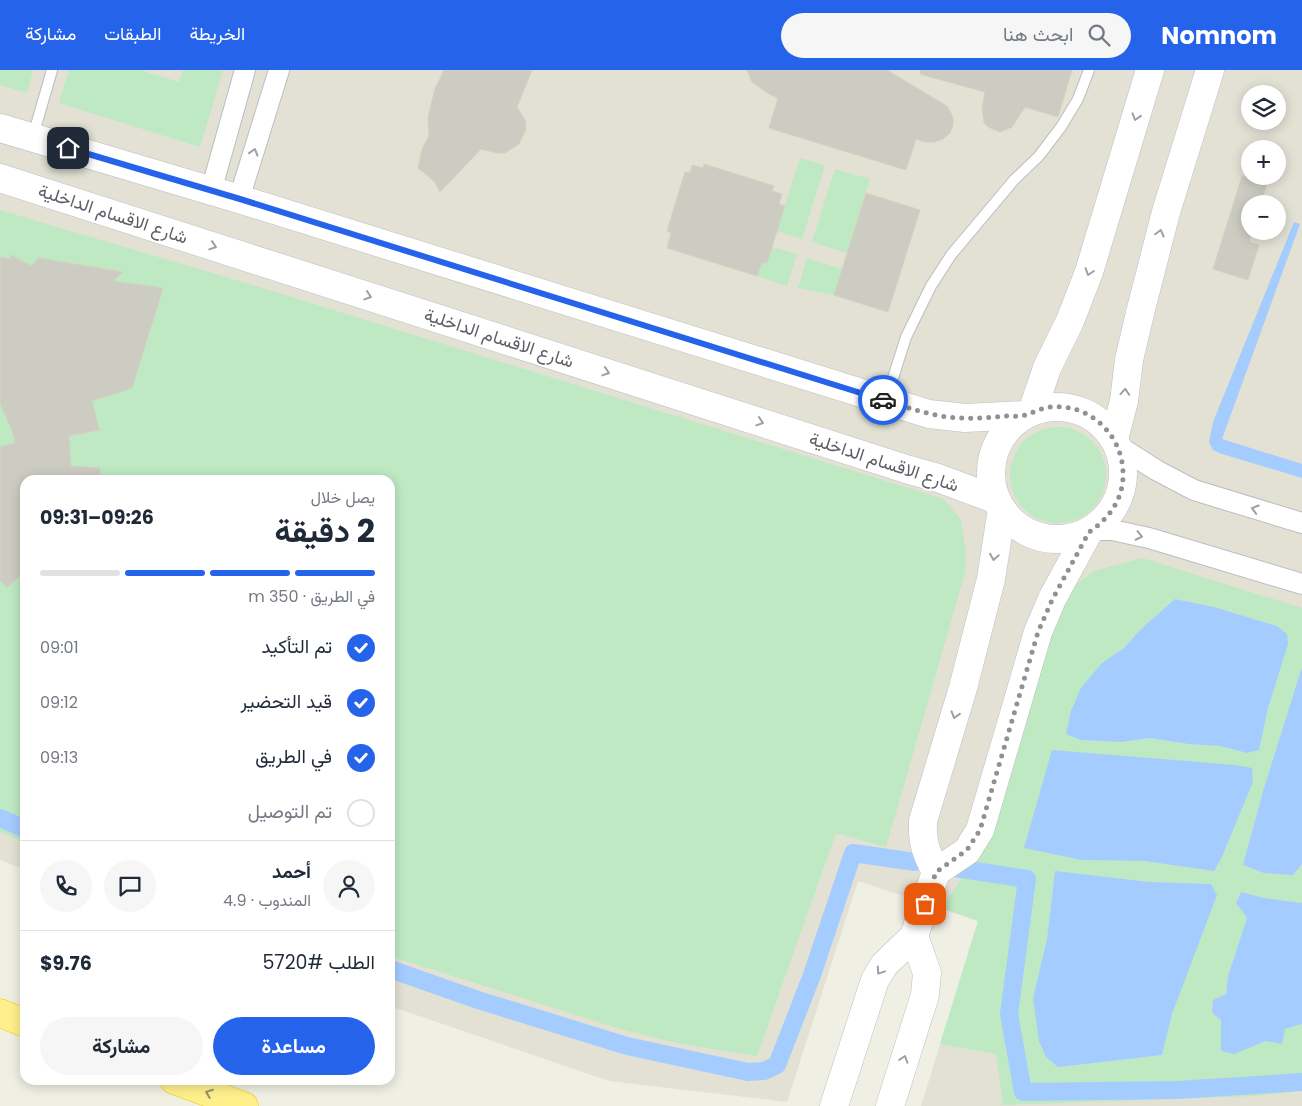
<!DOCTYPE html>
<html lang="ar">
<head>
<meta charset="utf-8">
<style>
  :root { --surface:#fff; --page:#f6f6f7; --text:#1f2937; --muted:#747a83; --line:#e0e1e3; --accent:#2563eb }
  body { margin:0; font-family:Poppins,Vazirmatn,sans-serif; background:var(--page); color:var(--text); direction:rtl; height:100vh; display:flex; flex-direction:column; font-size:19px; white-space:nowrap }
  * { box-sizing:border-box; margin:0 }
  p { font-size:16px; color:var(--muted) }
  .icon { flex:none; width:28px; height:28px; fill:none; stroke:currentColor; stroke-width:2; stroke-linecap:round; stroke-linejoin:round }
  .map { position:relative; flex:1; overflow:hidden; direction:ltr }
  .drawer { position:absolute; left:20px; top:405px; width:375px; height:610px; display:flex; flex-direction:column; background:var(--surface); border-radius:15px; box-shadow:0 2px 12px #0003; direction:rtl }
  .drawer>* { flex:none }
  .controls { position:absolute; left:1241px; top:15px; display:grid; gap:10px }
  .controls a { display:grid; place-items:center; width:45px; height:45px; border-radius:50%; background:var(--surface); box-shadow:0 2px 12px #0003; font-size:25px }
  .pin { position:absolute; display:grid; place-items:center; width:42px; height:42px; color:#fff; margin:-21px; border-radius:10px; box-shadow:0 2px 8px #0006 }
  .courier { position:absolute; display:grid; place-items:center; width:50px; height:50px; margin:-25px; border:4px solid #2563eb; border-radius:50%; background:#fff; color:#222; box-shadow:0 1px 6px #0007 }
  .overview em { font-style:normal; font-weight:700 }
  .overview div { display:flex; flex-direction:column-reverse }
  .overview { display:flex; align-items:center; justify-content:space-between; height:85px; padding:0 20px }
  h1 { font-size:32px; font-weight:700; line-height:38px }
  .bar { display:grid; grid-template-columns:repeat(4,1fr); gap:8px 5px; align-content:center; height:60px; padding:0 20px }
  .bar i { height:6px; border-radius:4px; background:var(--line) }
  .bar .current { background:var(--accent) }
  .bar p { grid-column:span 4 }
  .line { display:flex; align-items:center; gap:12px; padding:0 20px; border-top:1px solid var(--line) }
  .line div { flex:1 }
  .round { display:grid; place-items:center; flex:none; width:52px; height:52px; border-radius:26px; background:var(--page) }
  ol { padding:0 20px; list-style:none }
  li { display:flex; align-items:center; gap:15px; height:55px }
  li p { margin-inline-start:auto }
  li .icon { padding:5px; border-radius:50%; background:var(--accent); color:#fff; stroke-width:4 }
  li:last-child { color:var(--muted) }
  li i { width:28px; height:28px; border:2px solid var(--line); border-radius:50% }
  .button { display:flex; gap:10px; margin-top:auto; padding:10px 20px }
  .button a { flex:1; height:58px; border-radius:30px; background:var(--accent); color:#fff; font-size:20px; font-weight:700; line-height:58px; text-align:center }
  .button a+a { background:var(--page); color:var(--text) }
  header { display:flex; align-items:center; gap:30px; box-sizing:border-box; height:70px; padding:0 25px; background:var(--accent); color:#fff }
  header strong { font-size:24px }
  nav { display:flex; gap:28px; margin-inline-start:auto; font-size:18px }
  .search { width:350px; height:45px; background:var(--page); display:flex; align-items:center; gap:12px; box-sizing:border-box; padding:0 18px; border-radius:28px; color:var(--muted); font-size:19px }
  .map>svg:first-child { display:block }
  .education { fill:#e2e1d4; fill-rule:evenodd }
  .green { fill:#bee9c3; fill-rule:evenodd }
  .water { fill:#a4ccff }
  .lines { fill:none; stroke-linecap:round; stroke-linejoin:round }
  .canal { stroke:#a4ccff; stroke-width:18 }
  .building { fill:#cdccc2; stroke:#d5d1c1 }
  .lane-casing { stroke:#bbbdc4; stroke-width:12 }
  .street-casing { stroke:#bbbdc4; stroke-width:22 }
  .secondary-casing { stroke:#bcbfc6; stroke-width:29 }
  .highway-casing { stroke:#f3c600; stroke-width:29 }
  .lane { stroke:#fff; stroke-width:10 }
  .street { stroke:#fff; stroke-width:20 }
  .secondary { stroke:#fff; stroke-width:28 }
  .highway { stroke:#fff08b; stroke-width:28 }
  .oneway { stroke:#9d9fa3 }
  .oneway2 { stroke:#959273 }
  .done { stroke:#909192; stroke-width:5; stroke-dasharray:0 9 }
  .route { stroke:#2563eb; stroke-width:6 }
  .labels { text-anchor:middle; stroke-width:4; stroke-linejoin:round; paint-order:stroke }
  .street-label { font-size:18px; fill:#5c5f66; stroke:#fff }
</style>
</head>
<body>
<header>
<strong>Nomnom</strong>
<div class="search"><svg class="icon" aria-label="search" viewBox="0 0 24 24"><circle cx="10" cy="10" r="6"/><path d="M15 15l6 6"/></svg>ابحث هنا</div>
<nav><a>الخريطة</a><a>الطبقات</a><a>مشاركة</a></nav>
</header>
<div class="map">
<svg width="1302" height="1036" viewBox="0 0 1302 1036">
  <rect width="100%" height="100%" fill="#f0efe4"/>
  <!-- education -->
  <path class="education" d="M0,0h1302v1036h-381l57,-185 -120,-40 -71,221 -178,-21 -219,-75v-526h-365v390l-25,-10zM1250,24h28v27h-28zM1250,79h28v27h-28zM1250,134h28v27h-28z"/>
  <!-- green -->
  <g class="green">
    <path d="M0,0h33l-6,23 -27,-8z"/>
    <path d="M69,0h71l39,12 4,-12h40l-23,77 -141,-44z"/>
    <path d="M800,88l25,7 -23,74 -25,-8z"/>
    <path d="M835,99l35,10 -23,74 -35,-11z"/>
    <path d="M0,140l259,77 685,212 17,21 5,32 -1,21 -79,274 -50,-14 -79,223 -81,-13 -59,-15 -227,-72v-476h-365v362l-25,-10z"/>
    <path d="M772,177l25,7 -10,32 -30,-10 5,-14 5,1z"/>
    <path d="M807,188l35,11 -8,26 -36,-7z"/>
    <circle cx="1058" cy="405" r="48"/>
    <path d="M1142,488l160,50v59l-39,124 -20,74 50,10 9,-11v39l-38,-5 -24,-6 -4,11 11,15 -19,58 -2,18 -13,6 -1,13 9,6v32l13,3 32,-13 19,-12 17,-5v67l-46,5 -253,9 -7,-51 -56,-10 38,-123 -36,-13 29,-44 92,-270 31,-23zM1175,529l39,8 63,19 -9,82 -9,42 -12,3 -27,-7 -32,-2 -38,-6 -28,4 -20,-79 22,-15 17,-19zM1052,680l200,19 1,13 -32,77 -7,12 -70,-10 -62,-1zM1055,802l94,10 62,2 -20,78 -19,52 -10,41 -103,11 -26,-68 14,-59z"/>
  </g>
  <!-- water -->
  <g class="water">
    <path d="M1294,152l6,2 -78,215 80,25v14l-83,-25 -6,-3 -4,-8 4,-20z"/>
    <path d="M1175,529l39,8 63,19 10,8 1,10 -20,64 -9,42 -12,3 -27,-7 -32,-2 -38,-6 -28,4 -41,-2 -15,-6 5,-23 10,-23 21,-25 22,-15 17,-19z"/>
    <path d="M1302,597v197l-9,11 -29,-2 -21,-8 20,-74z"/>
    <path d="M1052,680l183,15 17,3 1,14 -32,77 -7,12 -70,-10 -62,-1 -58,-12z"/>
    <path d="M1055,801l94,11 62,2 6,11 -45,119 -10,41 -104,12 -12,-10 -7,-16 -6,-43 14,-59z"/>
    <path d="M1241,822l23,6 38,5v121l-17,5 -3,15 -16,-3 -32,13 -13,-3v-31l-9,-7 1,-13 13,-6 2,-18 19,-58 -11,-15z"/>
  </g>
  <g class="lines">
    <!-- canal -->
    <g class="canal">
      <path d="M0,748l25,11"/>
      <path d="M949,797l78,12 -18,135 14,78 154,-2 125,-8"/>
      <path d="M390,899l88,31 149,46 121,26 16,-1 13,-6 35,-90 41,-122 62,9"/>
    </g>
  </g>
  <!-- building -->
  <g class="building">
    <path d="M444,0h88l-15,37 8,13 1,9 -7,15 -14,9h-8l-16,-4 -41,43 -5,-10 -17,-14 4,-19 7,-13 -1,-19 7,-28z"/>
    <path d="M747,0h140l60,36 6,11v8l-3,8 -7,6 -9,3h-8l-10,-3 -10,31 -137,-42 9,-30 -11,-5 -15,-11z"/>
    <path d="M921,0h151l-14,47 -33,-10 -13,20 -12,5 -12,-5 -4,-4 -2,-14 3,-17 -65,-18z"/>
    <path d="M704,94l70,22 -2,5 10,3 -3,10 6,2 -18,57 -5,-1 -5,14 -90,-28 4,-15 -4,-2 18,-59 5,1 2,-8 11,3z"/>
    <path d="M1242,106l25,7 -6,21h-11v38l9,3 -11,35 -35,-11z"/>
    <path d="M866,123l54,17 -32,102 -54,-17z"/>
    <path d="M11,185l21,11 6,-8 85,14 -10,9 50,7 -31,100 -40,13 7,29 -30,6 2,30 29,2v12h-75v91l-18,17 -7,-8v-133l15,-4 -3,-13 -12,-26v-147l9,2z"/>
  </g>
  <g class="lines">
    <!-- lane casing -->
    <g class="lane-casing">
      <g id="lane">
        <path d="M33,66l19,-66"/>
        <path d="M886,330l20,-63 25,-51 20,-31 63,-75 25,-24 22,-29 17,-28 11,-29"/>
      </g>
    </g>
    <!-- street casing -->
    <g class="street-casing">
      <g id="street">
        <path d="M211,121l34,-121"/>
        <path d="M239,129l40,-129"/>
        <path d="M1117,375l39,25 38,20 108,33"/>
        <path d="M1091,460h21l37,8 153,46"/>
      </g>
    </g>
    <!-- secondary casing -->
    <g class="secondary-casing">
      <g id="secondary">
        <path d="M0,58l239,71 690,215 36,4 60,-3"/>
        <path d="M0,108l906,291 32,9 59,22"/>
        <circle cx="1057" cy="403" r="66"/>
        <path d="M1032,342l15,-44 23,-47 19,-49 61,-202"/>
        <path d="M1114,369l10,-38 5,-41 11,-47 26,-101 44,-142"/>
        <path d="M936,802c-10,-19 -14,-29 -13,-51l40,-133 28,-109 11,-70"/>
        <path d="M834,1036l41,-126 9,-15 30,-29 22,-64 31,-21 13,-21 58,-198 14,-33 37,-68"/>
        <path d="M890,1036l35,-111 2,-22 -13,-37"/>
      </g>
    </g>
    <!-- highway casing -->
    <g class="highway-casing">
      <g id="highway">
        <path d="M0,943l25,10"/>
        <path d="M174,1010l70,26"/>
      </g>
    </g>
    <!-- lane -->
    <use href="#lane" class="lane"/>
    <!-- street -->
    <use href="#street" class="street"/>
    <!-- secondary -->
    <use href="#secondary" class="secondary"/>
    <!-- highway -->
    <use href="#highway" class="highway"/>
  </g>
  <!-- one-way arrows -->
  <defs><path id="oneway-chevron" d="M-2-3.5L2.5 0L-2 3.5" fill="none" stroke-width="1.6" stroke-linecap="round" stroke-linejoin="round" transform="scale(1.25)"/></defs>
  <g class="oneway">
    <use href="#oneway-chevron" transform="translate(1136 47) rotate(107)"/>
    <use href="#oneway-chevron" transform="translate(254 82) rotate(-73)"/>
    <use href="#oneway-chevron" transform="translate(1160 163) rotate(-75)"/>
    <use href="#oneway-chevron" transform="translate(213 176) rotate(18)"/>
    <use href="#oneway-chevron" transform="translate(1089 202) rotate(108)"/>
    <use href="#oneway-chevron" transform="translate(368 226) rotate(18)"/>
    <use href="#oneway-chevron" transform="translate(606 302) rotate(18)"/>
    <use href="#oneway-chevron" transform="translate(1125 322) rotate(-86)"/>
    <use href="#oneway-chevron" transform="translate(760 352) rotate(18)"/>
    <use href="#oneway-chevron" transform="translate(1255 439) rotate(-163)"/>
    <use href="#oneway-chevron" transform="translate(1139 466) rotate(12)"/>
    <use href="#oneway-chevron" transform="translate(994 487) rotate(99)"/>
    <use href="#oneway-chevron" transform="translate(955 645) rotate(107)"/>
    <use href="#oneway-chevron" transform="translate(880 901) rotate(124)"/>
    <use href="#oneway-chevron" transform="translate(904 989) rotate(-72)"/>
  </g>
  <use class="oneway2" href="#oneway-chevron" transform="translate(209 1023) rotate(-159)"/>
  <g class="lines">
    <!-- done -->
    <path class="done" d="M883,330c27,8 53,18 81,18 14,1 28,-1 42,-2 6,0 13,1 19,-1 8,-2 16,-7 25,-8 39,-4 72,27 73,65 1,26 -13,46 -34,60l-37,68 -14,32 -58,198 -13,20 -31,22 -11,32"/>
    <!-- route -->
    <path class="route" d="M68,78l172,51 643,201"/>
  </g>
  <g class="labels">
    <!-- street labels -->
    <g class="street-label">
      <text transform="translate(113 144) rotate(18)" y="6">شارع الاقسام الداخلية</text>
      <text transform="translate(499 268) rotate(18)" y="6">شارع الاقسام الداخلية</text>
      <text transform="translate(884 392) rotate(18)" y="6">شارع الاقسام الداخلية</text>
    </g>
  </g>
</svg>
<div class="controls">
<a><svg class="icon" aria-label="layers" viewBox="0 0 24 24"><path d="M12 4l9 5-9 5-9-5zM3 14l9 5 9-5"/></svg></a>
<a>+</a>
<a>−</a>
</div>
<div class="pin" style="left:925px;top:834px;background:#ea580c"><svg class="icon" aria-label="bag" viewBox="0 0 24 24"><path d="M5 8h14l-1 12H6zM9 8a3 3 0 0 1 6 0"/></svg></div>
<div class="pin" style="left:68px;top:78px;background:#1f2937"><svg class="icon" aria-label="home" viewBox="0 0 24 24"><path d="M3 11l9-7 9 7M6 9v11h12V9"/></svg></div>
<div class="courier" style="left:883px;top:330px"><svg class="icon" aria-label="car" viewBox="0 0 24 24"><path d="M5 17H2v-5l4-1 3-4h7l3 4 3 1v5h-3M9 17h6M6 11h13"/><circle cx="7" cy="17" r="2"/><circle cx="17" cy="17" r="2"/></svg></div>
<section class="drawer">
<div class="overview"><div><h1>2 دقيقة</h1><p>يصل خلال</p></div><em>09:26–09:31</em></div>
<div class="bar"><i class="current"></i><i class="current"></i><i class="current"></i><i></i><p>في الطريق · 350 m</p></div>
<ol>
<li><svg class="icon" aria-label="check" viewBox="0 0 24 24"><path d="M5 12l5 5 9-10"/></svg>تم التأكيد<p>09:01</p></li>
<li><svg class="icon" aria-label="check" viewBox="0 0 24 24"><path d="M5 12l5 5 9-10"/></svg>قيد التحضير<p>09:12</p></li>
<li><svg class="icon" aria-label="check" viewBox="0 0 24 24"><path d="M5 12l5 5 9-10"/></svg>في الطريق<p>09:13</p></li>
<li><i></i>تم التوصيل</li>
</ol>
<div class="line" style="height:90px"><a class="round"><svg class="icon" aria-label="person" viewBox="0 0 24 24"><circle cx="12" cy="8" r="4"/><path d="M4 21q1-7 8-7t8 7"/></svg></a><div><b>أحمد</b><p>المندوب · 4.9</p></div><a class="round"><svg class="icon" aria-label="chat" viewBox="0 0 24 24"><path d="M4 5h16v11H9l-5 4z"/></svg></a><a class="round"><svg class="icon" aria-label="phone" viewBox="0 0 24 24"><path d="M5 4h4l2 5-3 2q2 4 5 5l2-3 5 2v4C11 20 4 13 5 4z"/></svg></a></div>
<div class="line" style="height:65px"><div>الطلب #5720</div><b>$9.76</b></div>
<div class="button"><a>مساعدة</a><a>مشاركة</a></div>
</section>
</div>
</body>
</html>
